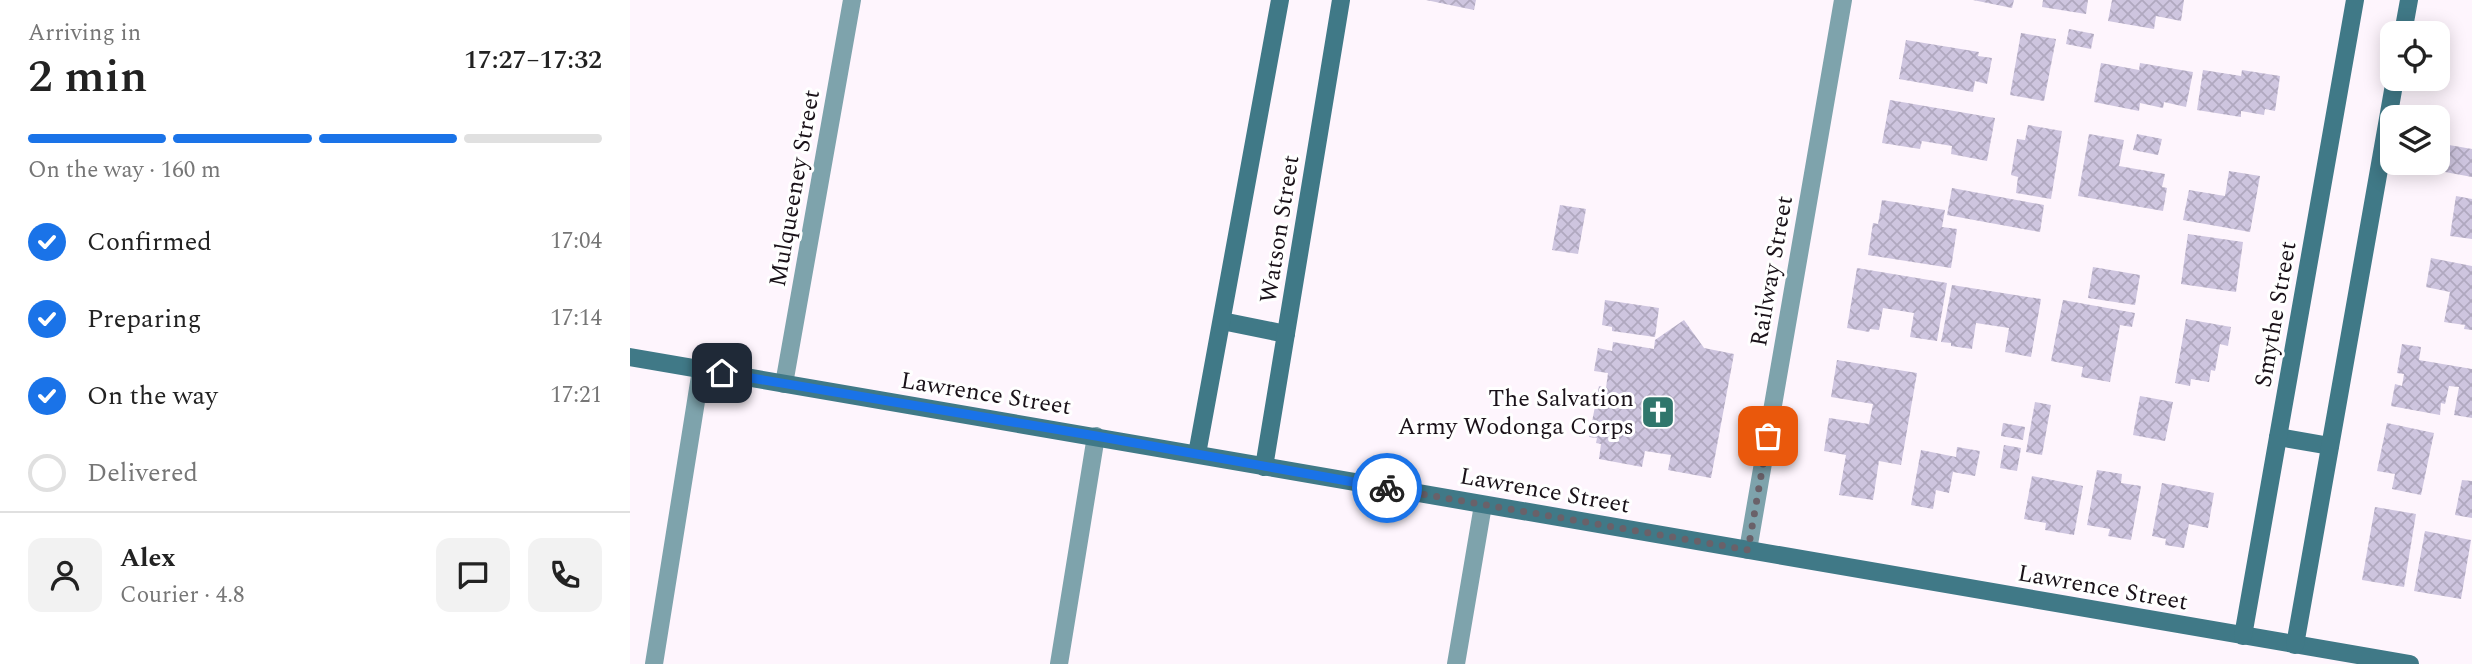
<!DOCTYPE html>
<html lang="en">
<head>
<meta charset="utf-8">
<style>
  :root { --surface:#fff; --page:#f2f2f2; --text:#222; --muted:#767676; --line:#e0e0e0; --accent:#1a73e8 }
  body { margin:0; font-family:Spectral,serif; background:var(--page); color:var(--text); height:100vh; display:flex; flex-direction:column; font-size:26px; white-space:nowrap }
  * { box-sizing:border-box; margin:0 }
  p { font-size:23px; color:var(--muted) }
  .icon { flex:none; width:38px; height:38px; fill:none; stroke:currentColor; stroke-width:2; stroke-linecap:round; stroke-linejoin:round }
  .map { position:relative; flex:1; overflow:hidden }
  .drawer { display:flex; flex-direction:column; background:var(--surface); width:630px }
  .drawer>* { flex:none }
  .fabs { position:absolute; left:1750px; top:21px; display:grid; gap:14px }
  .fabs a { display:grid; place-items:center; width:70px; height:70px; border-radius:14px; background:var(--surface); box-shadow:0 4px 18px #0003; font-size:35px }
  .pin { position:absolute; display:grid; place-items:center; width:60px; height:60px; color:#fff; margin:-30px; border-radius:14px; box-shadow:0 4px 10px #0006 }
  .courier { position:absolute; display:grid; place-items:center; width:70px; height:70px; margin:-35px; border:5px solid #1a73e8; border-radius:50%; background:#fff; color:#222; box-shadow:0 2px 9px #0007 }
  .headline em { font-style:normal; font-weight:600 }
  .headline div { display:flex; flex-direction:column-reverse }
  .headline { display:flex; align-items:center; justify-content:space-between; height:119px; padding:0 28px }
  h1 { font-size:46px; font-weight:600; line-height:52px }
  .bar { display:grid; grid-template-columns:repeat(4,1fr); gap:10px 7px; align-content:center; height:84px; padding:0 28px }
  .bar i { height:9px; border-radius:5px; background:var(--line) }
  .bar .current { background:var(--accent) }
  .bar p { grid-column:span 4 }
  .line { display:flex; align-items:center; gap:18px; padding:0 28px; border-top:2px solid var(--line) }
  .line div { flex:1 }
  .round { display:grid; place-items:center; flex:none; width:74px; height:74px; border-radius:14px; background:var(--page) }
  ol { padding:0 28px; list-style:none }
  li { display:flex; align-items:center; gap:21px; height:77px }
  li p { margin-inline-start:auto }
  li .icon { padding:7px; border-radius:50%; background:var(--accent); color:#fff; stroke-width:4 }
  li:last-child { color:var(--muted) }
  li i { width:38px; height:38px; border:4px solid var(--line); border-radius:50% }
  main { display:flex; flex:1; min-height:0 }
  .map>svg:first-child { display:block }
  .building { fill:url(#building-cross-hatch) }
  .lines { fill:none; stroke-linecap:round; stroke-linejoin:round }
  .street { stroke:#7ea3ac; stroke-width:18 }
  .secondary { stroke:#407987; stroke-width:18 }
  .done { stroke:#6a6169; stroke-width:7; stroke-dasharray:0 12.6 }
  .route { stroke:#1a73e8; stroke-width:9 }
  .labels { text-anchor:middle; stroke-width:6; stroke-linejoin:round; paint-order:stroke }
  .street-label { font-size:24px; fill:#1a1219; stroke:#fff }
  .poi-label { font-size:24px; fill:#1a1219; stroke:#fff; text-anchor:end }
</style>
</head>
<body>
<main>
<section class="drawer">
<div class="headline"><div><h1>2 min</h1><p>Arriving in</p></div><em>17:27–17:32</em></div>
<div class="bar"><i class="current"></i><i class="current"></i><i class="current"></i><i></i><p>On the way · 160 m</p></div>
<ol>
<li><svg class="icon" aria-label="check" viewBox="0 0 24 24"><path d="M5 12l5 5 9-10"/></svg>Confirmed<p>17:04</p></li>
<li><svg class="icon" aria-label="check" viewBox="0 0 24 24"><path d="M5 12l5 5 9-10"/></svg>Preparing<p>17:14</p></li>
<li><svg class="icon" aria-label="check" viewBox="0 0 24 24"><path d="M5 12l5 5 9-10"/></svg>On the way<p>17:21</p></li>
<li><i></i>Delivered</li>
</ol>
<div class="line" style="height:126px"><a class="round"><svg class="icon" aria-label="person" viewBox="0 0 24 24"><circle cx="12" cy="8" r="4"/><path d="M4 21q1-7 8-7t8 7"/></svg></a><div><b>Alex</b><p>Courier · 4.8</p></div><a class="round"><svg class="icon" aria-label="chat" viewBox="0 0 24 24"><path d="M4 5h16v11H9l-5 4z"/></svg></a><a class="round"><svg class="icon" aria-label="phone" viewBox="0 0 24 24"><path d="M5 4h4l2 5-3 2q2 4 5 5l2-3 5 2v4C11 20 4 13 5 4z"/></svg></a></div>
</section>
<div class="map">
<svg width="1842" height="664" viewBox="0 0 1842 664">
  <defs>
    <pattern id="building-cross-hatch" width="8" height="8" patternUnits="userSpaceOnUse" patternTransform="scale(1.75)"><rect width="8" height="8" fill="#cec5df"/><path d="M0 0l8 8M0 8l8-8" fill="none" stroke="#b0a8bf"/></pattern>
  </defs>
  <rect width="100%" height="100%" fill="#fef5fd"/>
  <!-- building -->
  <g class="building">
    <path d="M796,0h50l-2,10z"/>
    <path d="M1343,0h41l-2,8z"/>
    <path d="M1413,0h45l-2,14 -44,-7z"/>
    <path d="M1482,0h72l-3,21 -25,-5 -2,13 -46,-8z"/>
    <path d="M1439,29l25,5 -3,15 -25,-5z"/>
    <path d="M1391,33l35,6 -12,62 -34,-6z"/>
    <path d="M1276,40l73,12 -1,4 14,2 -5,26 -12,-3 -2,11 -74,-13z"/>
    <path d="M1471,63l38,7 1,-7 53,9 -7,35 -22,-5 -1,6 -23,-5 -1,8 -45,-9z"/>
    <path d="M1573,70l38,6 1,-6 38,6 -5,35 -10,-2 -1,6 -23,-4v6l-44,-7z"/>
    <path d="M1260,100l105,18 -8,43 -36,-7 1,-8 -30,-5 -2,8 -38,-6z"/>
    <path d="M1398,125l34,6 -11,68 -35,-6 2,-16 -7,-2 6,-36 8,1z"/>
    <path d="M1459,134l35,6 -5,26 46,8 -3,13 5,1 -4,23 -85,-15z"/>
    <path d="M1507,134l25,5 -4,16 -25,-5z"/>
    <path d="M1819,145l23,4v28l-27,-5z"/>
    <path d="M1599,171l31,5 -10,56 -67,-12 6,-30 36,6z"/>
    <path d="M1322,188l92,17 -4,27 -93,-17z"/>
    <path d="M1826,196l16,3v40l-22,-3z"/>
    <path d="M1252,200l63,10 -3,17 15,2 -6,39 -83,-13 5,-32 5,1z"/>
    <path d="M930,205l26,4 -8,45 -26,-4z"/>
    <path d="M1558,234l55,8 -7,50 -55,-8z"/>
    <path d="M1801,258l41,8v64l-8,-1 1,-4 -21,-3 6,-30 -24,-5z"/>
    <path d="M1463,267l47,8 -5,30 -47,-7z"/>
    <path d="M1227,268l90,15 -10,58 -27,-4 4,-24 -31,-5 -4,22 -9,-1 -1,3 -22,-4z"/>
    <path d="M1322,285l89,14 -10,58 -26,-5 4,-24 -33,-5 -4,26 -21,-3v-3l-10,-1z"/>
    <path d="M975,300l54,8 -4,29 -43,-6v-4l-10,-2z"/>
    <path d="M1433,300l72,13 -3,14 -12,-2 -10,57 -29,-5 2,-10 -32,-6z"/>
    <path d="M1556,319l45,8 -3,19 -8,-2 -5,27 -4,-1 -2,12 -18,-3 -1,7 -15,-3z"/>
    <path d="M1054,320l20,28 30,6 -23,124 -43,-8 3,-15 -26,-4 -3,16 -43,-8 2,-15 -5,-1 1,-5 -8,-1 10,-51 7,2 2,-15 -14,-2 4,-23 14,3 1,-9 41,7 1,-9z"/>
    <path d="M1772,344l19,3 -2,13 53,9v49l-18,-3 5,-28 -10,-1 -4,18 -4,-1 -1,12 -49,-9 4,-22 7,2 2,-12 -7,-1z"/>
    <path d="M1207,360l80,13 -16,92 -22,-4 -6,39 -34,-5 7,-40 -22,-4 5,-33 40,6 4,-20 -42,-7z"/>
    <path d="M1510,396l33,6 -8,39 -32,-6z"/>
    <path d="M1405,402l16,3 -9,50 -16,-3z"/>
    <path d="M1373,423l22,4 -2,13 -22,-4z"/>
    <path d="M1757,423l47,10 -13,62 -29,-6 3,-15 -18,-3z"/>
    <path d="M1374,445l17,3 -4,23 -17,-3z"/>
    <path d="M1327,447l23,4 -5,25 -22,-4 -4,21 -13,-3 -3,19 -22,-4 10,-55 35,7z"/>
    <path d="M1467,470l25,4 -1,9 20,3 -10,54 -23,-4 2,-7 -23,-4z"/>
    <path d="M1402,476l51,10 -9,49 -29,-5 1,-7 -22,-4z"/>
    <path d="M1832,480l10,1v37l-17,-3z"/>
    <path d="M1532,483l52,10 -6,35 -19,-4 -5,24 -19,-3 1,-6 -14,-3z"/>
    <path d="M1745,507l41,7 -12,73 -42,-7z"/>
    <path d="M1795,531l46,9 -10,59 -47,-8z"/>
  </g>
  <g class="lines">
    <!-- street -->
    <g class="street">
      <path d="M154,384l68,-384"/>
      <path d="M1118,550l95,-550"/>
      <path d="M24,664l47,-294"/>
      <path d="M429,664l37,-228"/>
      <path d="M826,664l27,-159"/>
    </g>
    <!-- secondary -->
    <g class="secondary">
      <path d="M1773,33l6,-33"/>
      <path d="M592,321l64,13"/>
      <path d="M0,357l1780,307"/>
      <path d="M1648,437l52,9"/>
      <path d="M567,454l83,-454"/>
      <path d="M634,467l77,-467"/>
      <path d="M1613,636l112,-636"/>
      <path d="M1665,645l100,-566"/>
    </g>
  </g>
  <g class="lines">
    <!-- done -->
    <path class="done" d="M757,488l361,62 20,-114"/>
    <!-- route -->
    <path class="route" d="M92,373l374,63 291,52"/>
  </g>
  <!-- icons -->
  <defs>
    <g id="church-square" transform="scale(1.75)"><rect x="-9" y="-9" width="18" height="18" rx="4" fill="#30766c" stroke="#fff"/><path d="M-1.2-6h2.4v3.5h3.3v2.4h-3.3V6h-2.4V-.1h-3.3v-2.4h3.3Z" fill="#fff"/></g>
  </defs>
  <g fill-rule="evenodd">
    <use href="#church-square" x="1028" y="412"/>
  </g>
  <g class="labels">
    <!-- street labels -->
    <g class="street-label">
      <text transform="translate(164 188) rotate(-80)" y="8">Mulqueeney Street</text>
      <text transform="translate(649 229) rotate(-81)" y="8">Watson Street</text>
      <text transform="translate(1141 271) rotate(-80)" y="8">Railway Street</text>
      <text transform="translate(1645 314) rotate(-80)" y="8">Smythe Street</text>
      <text transform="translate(356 393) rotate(9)" y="8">Lawrence Street</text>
      <text transform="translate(915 490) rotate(10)" y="8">Lawrence Street</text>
      <text transform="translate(1473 587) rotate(10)" y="8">Lawrence Street</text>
    </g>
    <!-- poi labels -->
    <g class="poi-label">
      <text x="1004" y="406">The Salvation<tspan x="1004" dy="28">Army Wodonga Corps</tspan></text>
    </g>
  </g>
</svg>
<div class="fabs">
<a><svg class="icon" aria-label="locate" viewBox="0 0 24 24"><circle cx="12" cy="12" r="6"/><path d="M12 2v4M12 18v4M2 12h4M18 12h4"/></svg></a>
<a><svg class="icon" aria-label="layers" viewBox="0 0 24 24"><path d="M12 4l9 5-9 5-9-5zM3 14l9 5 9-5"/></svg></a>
</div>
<div class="pin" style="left:1138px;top:436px;background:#ea580c"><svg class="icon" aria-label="bag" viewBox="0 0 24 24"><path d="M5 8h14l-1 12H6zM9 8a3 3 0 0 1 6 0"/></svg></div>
<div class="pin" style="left:92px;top:373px;background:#1f2937"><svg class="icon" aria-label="home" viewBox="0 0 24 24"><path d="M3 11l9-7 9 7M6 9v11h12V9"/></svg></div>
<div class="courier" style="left:757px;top:488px"><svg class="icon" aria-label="bike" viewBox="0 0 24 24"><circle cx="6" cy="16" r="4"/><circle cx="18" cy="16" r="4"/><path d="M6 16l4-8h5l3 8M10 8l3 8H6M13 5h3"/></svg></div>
</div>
</main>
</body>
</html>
